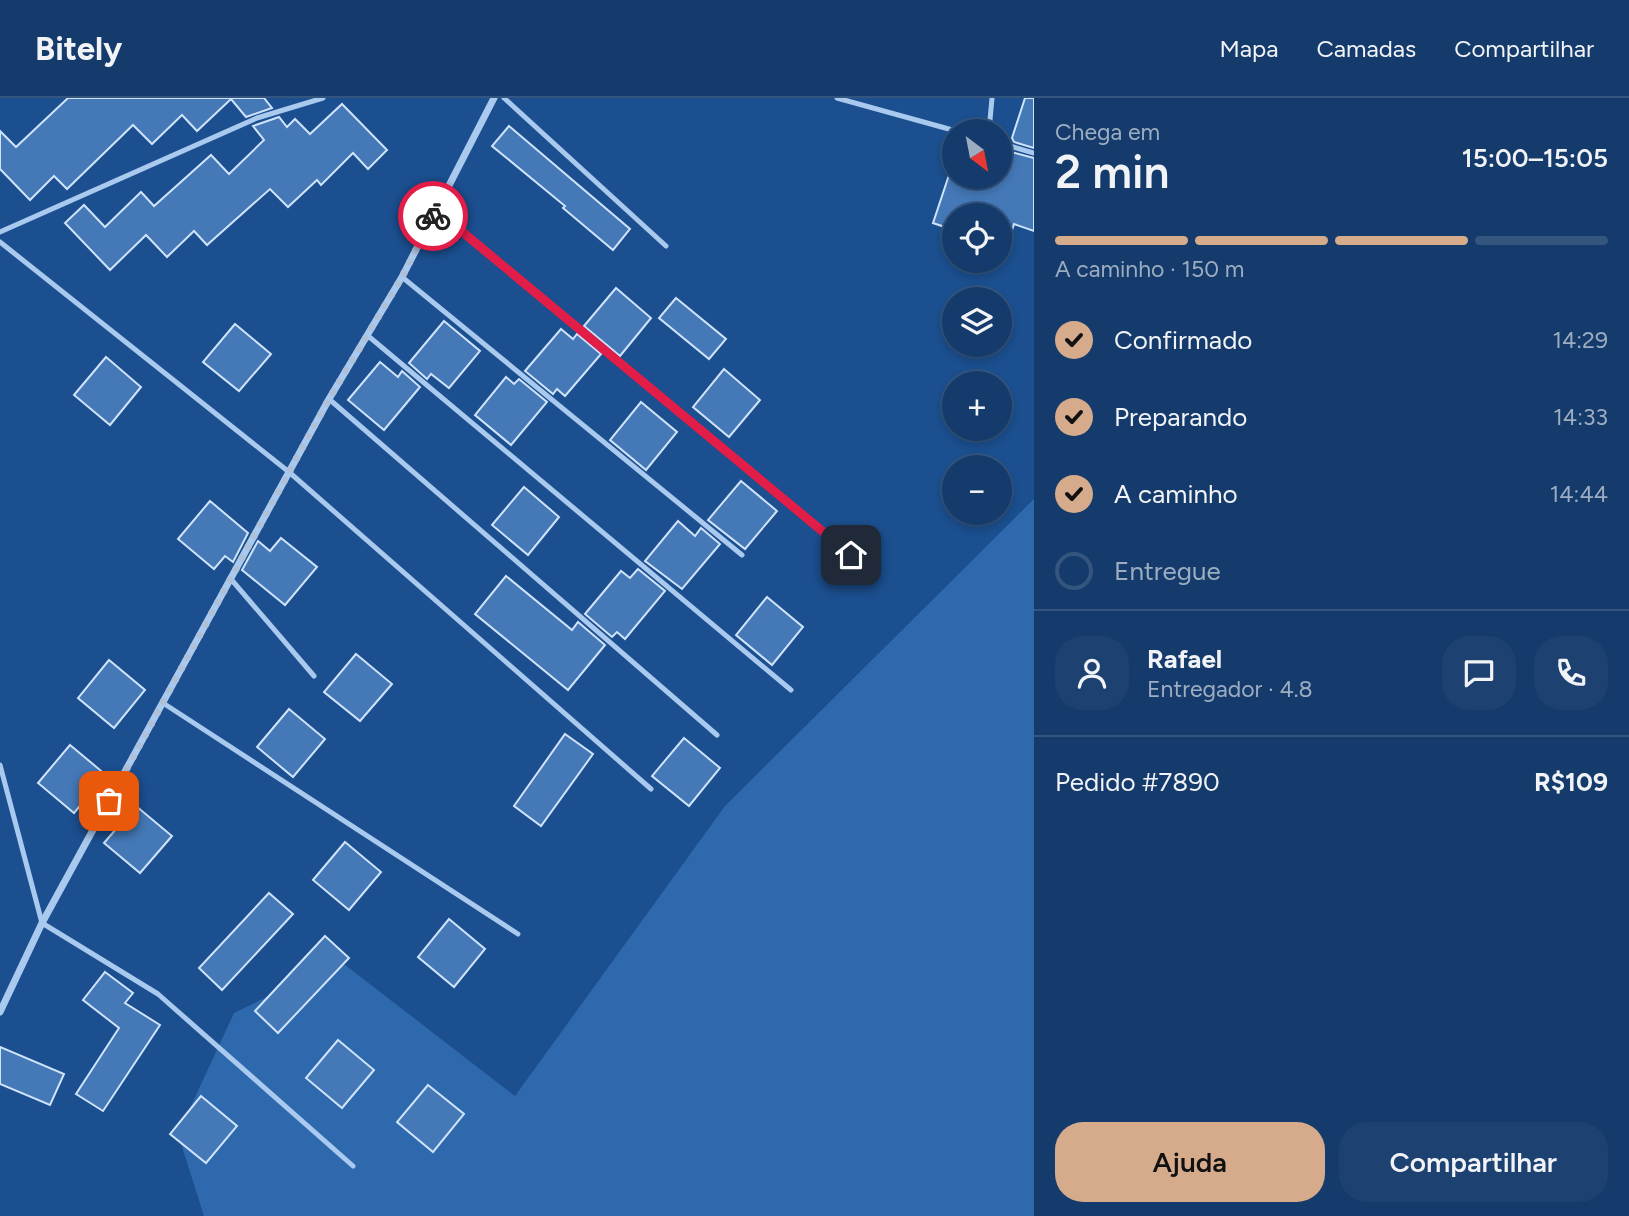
<!DOCTYPE html>
<html lang="pt">
<head>
<meta charset="utf-8">
<style>
  :root { --surface:#143b6b; --page:#1d4271; --text:#f1f3f6; --muted:#9dadc1; --line:#33557e; --accent:#d6ab8b }
  body { margin:0; font-family:Figtree,sans-serif; background:var(--page); color:var(--text); height:100vh; display:flex; flex-direction:column; font-size:26px; white-space:nowrap }
  * { box-sizing:border-box; margin:0 }
  p { font-size:23px; color:var(--muted) }
  .icon { flex:none; width:38px; height:38px; fill:none; stroke:currentColor; stroke-width:2; stroke-linecap:round; stroke-linejoin:round }
  .map { position:relative; flex:1; overflow:hidden }
  .details { display:flex; flex-direction:column; background:var(--surface); width:595px }
  .details>* { flex:none }
  .needle { width:46px; rotate:148deg }
  .fabs { position:absolute; left:942px; top:21px; display:grid; gap:14px }
  .fabs a { display:grid; place-items:center; width:70px; height:70px; border-radius:50%; background:var(--surface); box-shadow:0 4px 10px #0003,0 0 0 2px var(--line); font-size:35px }
  .pin { position:absolute; display:grid; place-items:center; width:60px; height:60px; color:#fff; margin:-30px; border-radius:14px; box-shadow:0 4px 10px #0006 }
  .courier { position:absolute; display:grid; place-items:center; width:70px; height:70px; margin:-35px; border:5px solid #e11d48; border-radius:50%; background:#fff; color:#222; box-shadow:0 2px 9px #0007 }
  .summary em { font-style:normal; font-weight:600 }
  .summary div { display:flex; flex-direction:column-reverse }
  .summary { display:flex; align-items:center; justify-content:space-between; height:119px; padding:0 21px }
  h1 { font-size:46px; font-weight:600; line-height:52px }
  .bar { display:grid; grid-template-columns:repeat(4,1fr); gap:10px 7px; align-content:center; height:84px; padding:0 21px }
  .bar i { height:9px; border-radius:5px; background:var(--line) }
  .bar .active { background:var(--accent) }
  .bar p { grid-column:span 4 }
  .line { display:flex; align-items:center; gap:18px; padding:0 21px; border-top:2px solid var(--line) }
  .line div { flex:1 }
  .round { display:grid; place-items:center; flex:none; width:74px; height:74px; border-radius:28px; background:var(--page) }
  ol { padding:0 21px; list-style:none }
  li { display:flex; align-items:center; gap:21px; height:77px }
  li p { margin-inline-start:auto }
  li .icon { padding:7px; border-radius:50%; background:var(--accent); color:#111; stroke-width:4 }
  li:last-child { color:var(--muted) }
  li i { width:38px; height:38px; border:4px solid var(--line); border-radius:50% }
  .primary-button { display:flex; gap:14px; margin-top:auto; padding:14px 21px }
  .primary-button a { flex:1; height:80px; border-radius:28px; background:var(--accent); color:#111; font-size:28px; font-weight:600; line-height:80px; text-align:center }
  .primary-button a+a { background:var(--page); color:var(--text) }
  header { display:flex; align-items:center; gap:42px; box-sizing:border-box; height:98px; padding:0 35px; background:var(--surface); border-bottom:2px solid var(--line) }
  header strong { font-size:33px }
  nav { display:flex; gap:38px; margin-inline-start:auto; font-size:24px }
  main { display:flex; flex:1; min-height:0 }
  .map>svg:first-child { display:block }
  .green { fill:#2e69ad }
  .building { fill:#4478b7; stroke:#cfe3fa; stroke-width:2 }
  .lines { fill:none; stroke-linecap:round; stroke-linejoin:round }
  .lane { stroke:#a9c9ee; stroke-width:5 }
  .street { stroke:#a9c9ee; stroke-width:7 }
  .done { stroke:#afc1d8; stroke-width:7; stroke-dasharray:0 12.6 }
  .route { stroke:#e11d48; stroke-width:9 }
</style>
</head>
<body>
<header>
<strong>Bitely</strong>
<nav><a>Mapa</a><a>Camadas</a><a>Compartilhar</a></nav>
</header>
<main>
<div class="map">
<svg width="1034" height="1118" viewBox="0 0 1034 1118">
  <rect width="100%" height="100%" fill="#1b4f8f"/>
  <!-- green -->
  <path class="green" d="M1034,401v717h-830l-26,-82 56,-121 106,-52 175,135 210,-290z"/>
  <!-- building -->
  <g class="building">
    <path d="M68,0h196l8,10 -26,9 -15,-18 -34,32 -15,-16 -30,29 -19,-19 -66,64 -13,-13 -24,24 -30,-31v-38l16,16z"/>
    <path d="M1025,0h9v50l-20,-6 -2,-4z"/>
    <path d="M342,6l45,46 -19,19 -15,-16 -32,32 -4,-5 -29,27 -18,-18 -63,56 -13,-14 -27,26 -21,-22 -36,35 -45,-47 19,-18 21,22 36,-35 13,14 57,-51 18,19 35,-34 -11,-14 26,-9 8,10 8,-8 15,15z"/>
    <path d="M509,28l121,103 -17,21 -50,-42 2,-2 -73,-60z"/>
    <path d="M1011,54l23,6v73l-20,-7 -11,35h-4v-44h-45v15l-21,-7 17,-51 4,1v4h48z"/>
    <path d="M616,190l35,30 -31,38 -36,-30z"/>
    <path d="M676,200l50,41 -17,20 -50,-41z"/>
    <path d="M444,223l36,30 -31,37 -18,-14 -4,5 -18,-16z"/>
    <path d="M235,226l36,30 -32,37 -36,-29z"/>
    <path d="M561,231l12,10 4,-5 24,20 -36,42 -8,-7 -4,5 -28,-23z"/>
    <path d="M106,259l35,30 -31,38 -36,-30z"/>
    <path d="M380,264l18,15 4,-6 18,16 -36,43 -36,-30z"/>
    <path d="M724,271l36,31 -31,37 -36,-30z"/>
    <path d="M506,279l8,7 5,-5 28,23 -36,43 -36,-30z"/>
    <path d="M641,304l36,30 -31,38 -36,-30z"/>
    <path d="M741,383l36,30 -32,38 -37,-29z"/>
    <path d="M524,389l35,30 -31,38 -36,-30z"/>
    <path d="M210,403l38,32 -15,29 -8,-6 -11,13 -36,-30z"/>
    <path d="M678,423l17,15 6,-8 19,16 -38,45 -37,-28z"/>
    <path d="M281,440l36,29 -32,38 -43,-35 16,-29 12,10z"/>
    <path d="M638,471l27,22 -40,48 -8,-7 -5,5 -27,-23 36,-43 9,7z"/>
    <path d="M506,478l66,54 6,-8 27,23 -37,45 -93,-76z"/>
    <path d="M767,499l36,30 -31,38 -36,-30z"/>
    <path d="M356,556l36,30 -32,37 -36,-29z"/>
    <path d="M109,562l36,30 -31,38 -36,-30z"/>
    <path d="M289,611l36,30 -32,38 -36,-30z"/>
    <path d="M565,636l28,20 -52,72 -27,-20z"/>
    <path d="M684,640l36,30 -31,38 -37,-30z"/>
    <path d="M70,647l36,30 -32,38 -36,-30z"/>
    <path d="M136,708l36,30 -32,37 -36,-30z"/>
    <path d="M345,744l36,30 -32,38 -36,-30z"/>
    <path d="M269,795l24,21 -71,76 -23,-22z"/>
    <path d="M449,821l36,30 -31,38 -36,-30z"/>
    <path d="M325,838l24,22 -71,75 -23,-22z"/>
    <path d="M105,874l28,21 -8,10 35,22 -57,86 -27,-17 43,-66 -36,-28z"/>
    <path d="M338,942l36,30 -32,38 -36,-30z"/>
    <path d="M0,949l64,27 -14,31 -50,-21z"/>
    <path d="M428,987l36,29 -31,38 -36,-30z"/>
    <path d="M201,998l36,30 -31,37 -36,-29z"/>
  </g>
  <g class="lines">
    <!-- lane -->
    <g class="lane">
      <path d="M504,0l162,148"/>
      <path d="M837,0l119,33"/>
      <path d="M989,33l3,-33"/>
      <path d="M999,45l35,10"/>
      <path d="M436,112l435,362"/>
      <path d="M0,134l257,-114 66,-20"/>
      <path d="M0,144l289,230 362,317"/>
      <path d="M402,179l340,278"/>
      <path d="M367,237l424,355"/>
      <path d="M329,301l388,336"/>
      <path d="M230,480l84,98"/>
      <path d="M163,605l355,231"/>
      <path d="M0,667l42,158 116,71 195,172"/>
    </g>
    <!-- street -->
    <path class="street" d="M0,914l42,-89 287,-524 73,-122 92,-179"/>
  </g>
  <g class="lines">
    <!-- done -->
    <path class="done" d="M109,703l220,-402 73,-122 31,-61"/>
    <!-- route -->
    <path class="route" d="M433,118l3,-6 415,345"/>
  </g>
</svg>
<div class="fabs">
<a><svg class="needle" viewBox="-14 -14 28 28"><path d="M0-13l5 13h-10z" fill="#e53935"/><path d="M0 13l5-13h-10z" fill="#9dadc1"/></svg></a>
<a><svg class="icon" aria-label="locate" viewBox="0 0 24 24"><circle cx="12" cy="12" r="6"/><path d="M12 2v4M12 18v4M2 12h4M18 12h4"/></svg></a>
<a><svg class="icon" aria-label="layers" viewBox="0 0 24 24"><path d="M12 4l9 5-9 5-9-5zM3 14l9 5 9-5"/></svg></a>
<a>+</a>
<a>−</a>
</div>
<div class="pin" style="left:109px;top:703px;background:#ea580c"><svg class="icon" aria-label="bag" viewBox="0 0 24 24"><path d="M5 8h14l-1 12H6zM9 8a3 3 0 0 1 6 0"/></svg></div>
<div class="pin" style="left:851px;top:457px;background:#1f2937"><svg class="icon" aria-label="home" viewBox="0 0 24 24"><path d="M3 11l9-7 9 7M6 9v11h12V9"/></svg></div>
<div class="courier" style="left:433px;top:118px"><svg class="icon" aria-label="bike" viewBox="0 0 24 24"><circle cx="6" cy="16" r="4"/><circle cx="18" cy="16" r="4"/><path d="M6 16l4-8h5l3 8M10 8l3 8H6M13 5h3"/></svg></div>
</div>
<section class="details">
<div class="summary"><div><h1>2 min</h1><p>Chega em</p></div><em>15:00–15:05</em></div>
<div class="bar"><i class="active"></i><i class="active"></i><i class="active"></i><i></i><p>A caminho · 150 m</p></div>
<ol>
<li><svg class="icon" aria-label="check" viewBox="0 0 24 24"><path d="M5 12l5 5 9-10"/></svg>Confirmado<p>14:29</p></li>
<li><svg class="icon" aria-label="check" viewBox="0 0 24 24"><path d="M5 12l5 5 9-10"/></svg>Preparando<p>14:33</p></li>
<li><svg class="icon" aria-label="check" viewBox="0 0 24 24"><path d="M5 12l5 5 9-10"/></svg>A caminho<p>14:44</p></li>
<li><i></i>Entregue</li>
</ol>
<div class="line" style="height:126px"><a class="round"><svg class="icon" aria-label="person" viewBox="0 0 24 24"><circle cx="12" cy="8" r="4"/><path d="M4 21q1-7 8-7t8 7"/></svg></a><div><b>Rafael</b><p>Entregador · 4.8</p></div><a class="round"><svg class="icon" aria-label="chat" viewBox="0 0 24 24"><path d="M4 5h16v11H9l-5 4z"/></svg></a><a class="round"><svg class="icon" aria-label="phone" viewBox="0 0 24 24"><path d="M5 4h4l2 5-3 2q2 4 5 5l2-3 5 2v4C11 20 4 13 5 4z"/></svg></a></div>
<div class="line" style="height:91px"><div>Pedido #7890</div><b>R$109</b></div>
<div class="primary-button"><a>Ajuda</a><a>Compartilhar</a></div>
</section>
</main>
</body>
</html>
